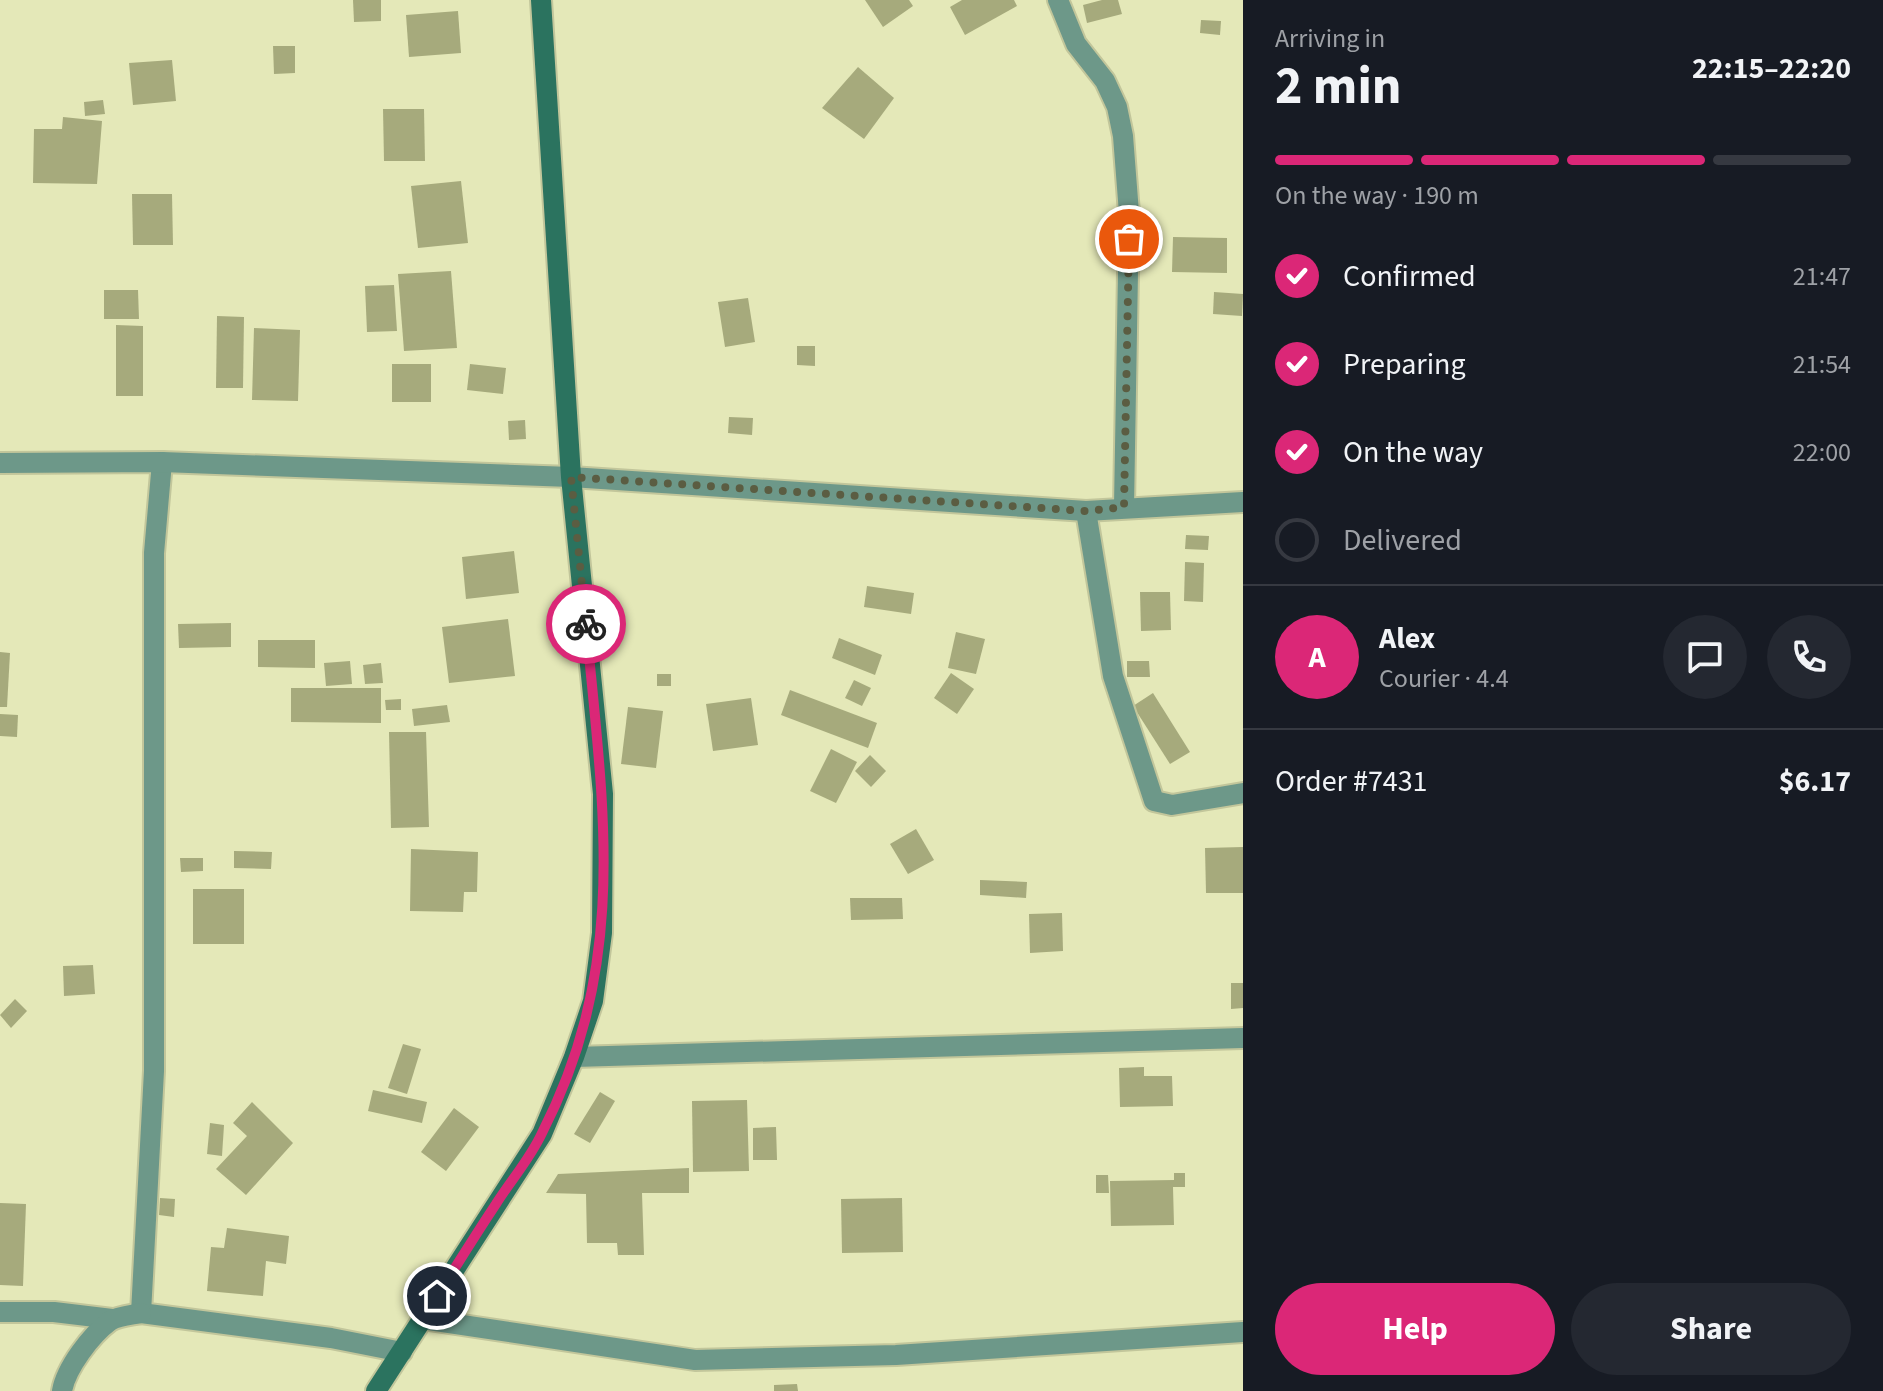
<!DOCTYPE html>
<html lang="en">
<head>
<meta charset="utf-8">
<style>
  :root { --surface:#171b24; --page:#242831; --text:#f1f3f6; --muted:#9ea1a6; --line:#363941; --accent:#db2777 }
  body { margin:0; font-family:"Source Sans 3",sans-serif; background:var(--page); color:var(--text); height:100vh; display:flex; flex-direction:column; font-size:30px; white-space:nowrap }
  * { box-sizing:border-box; margin:0 }
  p { font-size:26px; color:var(--muted) }
  .icon { flex:none; width:44px; height:44px; fill:none; stroke:currentColor; stroke-width:2; stroke-linecap:round; stroke-linejoin:round }
  .map { position:relative; flex:1; overflow:hidden }
  .details { display:flex; flex-direction:column; background:var(--surface); width:640px }
  .details>* { flex:none }
  .pin { position:absolute; display:grid; place-items:center; width:68px; height:68px; color:#fff; margin:-34px; border:4px solid #fff; border-radius:50%; box-shadow:0 2px 8px #0007 }
  .courier { position:absolute; display:grid; place-items:center; width:80px; height:80px; margin:-40px; border:6px solid #db2777; border-radius:50%; background:#fff; color:#222; box-shadow:0 2px 10px #0007 }
  .headline em { font-style:normal; font-weight:700 }
  .headline div { display:flex; flex-direction:column-reverse }
  .headline { display:flex; align-items:center; justify-content:space-between; height:136px; padding:0 32px }
  h1 { font-size:52px; font-weight:700; line-height:60px }
  .bar { display:grid; grid-template-columns:repeat(4,1fr); gap:12px 8px; align-content:center; height:96px; padding:0 32px }
  .bar i { height:10px; border-radius:6px; background:var(--line) }
  .bar .on { background:var(--accent) }
  .bar p { grid-column:span 4 }
  .line { display:flex; align-items:center; gap:20px; padding:0 32px; border-top:2px solid var(--line) }
  .line div { flex:1 }
  .round { display:grid; place-items:center; flex:none; width:84px; height:84px; border-radius:42px; background:var(--page) }
  ol { padding:0 32px; list-style:none }
  li { display:flex; align-items:center; gap:24px; height:88px }
  li p { margin-inline-start:auto }
  li .icon { padding:8px; border-radius:50%; background:var(--accent); color:#fff; stroke-width:4 }
  li:last-child { color:var(--muted) }
  li i { width:44px; height:44px; border:4px solid var(--line); border-radius:50% }
  .button { display:flex; gap:16px; margin-top:auto; padding:16px 32px }
  .button a { flex:1; height:92px; border-radius:48px; background:var(--accent); color:#fff; font-size:32px; font-weight:700; line-height:92px; text-align:center }
  .button a+a { background:var(--page); color:var(--text) }
  main { display:flex; flex:1; min-height:0 }
  .map>svg:first-child { display:block }
  .building { fill:#a6aa7c }
  .lines { fill:none; stroke-linecap:round; stroke-linejoin:round }
  .minor-casing { stroke:#c2c69b; stroke-width:24 }
  .tertiary-casing { stroke:#c2c69b; stroke-width:24 }
  .secondary-casing { stroke:#c2c69b; stroke-width:24 }
  .minor { stroke:#6d9889; stroke-width:20 }
  .tertiary { stroke:#6d9889; stroke-width:20 }
  .secondary { stroke:#2b735f; stroke-width:20 }
  .done { stroke:#5b5d42; stroke-width:8; stroke-dasharray:0 14.4 }
  .route { stroke:#db2777; stroke-width:10 }
</style>
</head>
<body>
<main>
<div class="map">
<svg width="1243" height="1391" viewBox="0 0 1243 1391">
  <rect width="100%" height="100%" fill="#e4e8b8"/>
  <!-- building -->
  <g class="building">
    <path d="M353,0h28v21l-27,1z"/>
    <path d="M865,0h44l4,6 -30,21z"/>
    <path d="M962,0h52l3,6 -52,29 -15,-28z"/>
    <path d="M1102,0h16l4,14 -35,9 -4,-18z"/>
    <path d="M458,11l3,42 -52,4 -3,-42z"/>
    <path d="M1201,20l20,1 -1,14 -20,-2z"/>
    <path d="M273,46h22v27l-21,1z"/>
    <path d="M172,60l4,41 -43,4 -4,-42z"/>
    <path d="M858,67l36,31 -30,41 -42,-31z"/>
    <path d="M103,100l2,14 -20,2 -1,-14z"/>
    <path d="M383,109h41l1,52h-41z"/>
    <path d="M63,117l39,4 -5,63 -64,-1 1,-54h28z"/>
    <path d="M461,181l7,62 -50,5 -7,-62z"/>
    <path d="M132,194h40l1,51h-40z"/>
    <path d="M1173,237l54,1v35l-55,-1z"/>
    <path d="M451,271l6,77 -53,3 -6,-77z"/>
    <path d="M394,285l3,46 -30,1 -2,-46z"/>
    <path d="M104,290h34l1,29h-35z"/>
    <path d="M1214,292l29,2 -1,22 -29,-2z"/>
    <path d="M748,298l7,44 -30,5 -7,-45z"/>
    <path d="M217,316l27,1 -1,71h-27z"/>
    <path d="M116,325l27,1v70h-27z"/>
    <path d="M254,328l46,2 -2,71 -46,-1z"/>
    <path d="M797,346h18v20l-18,-1z"/>
    <rect x="392" y="364" width="39" height="38"/>
    <path d="M470,364l36,4 -3,26 -36,-4z"/>
    <path d="M729,417l24,1 -1,17 -24,-2z"/>
    <path d="M525,420l1,19 -17,1 -1,-19z"/>
    <path d="M1186,535l23,1 -1,14 -23,-1z"/>
    <path d="M514,551l5,42 -53,6 -4,-42z"/>
    <path d="M1185,562l19,1 -1,39 -19,-1z"/>
    <path d="M867,586l47,7 -3,21 -47,-7z"/>
    <path d="M1140,592h30l1,38 -30,1z"/>
    <path d="M508,619l7,57 -66,7 -7,-56z"/>
    <path d="M231,623v24l-52,1 -1,-24z"/>
    <path d="M956,632l29,7 -9,35 -28,-6z"/>
    <path d="M839,638l43,17 -7,20 -43,-17z"/>
    <path d="M258,640h57v28l-57,-1z"/>
    <path d="M0,652l10,1 -3,54h-7z"/>
    <path d="M350,661l2,23 -26,2 -2,-23z"/>
    <path d="M1127,661h22l1,16h-23z"/>
    <path d="M381,663l2,20 -18,1 -2,-19z"/>
    <path d="M951,673l23,16 -17,25 -23,-16z"/>
    <rect x="657" y="674" width="14" height="12"/>
    <path d="M854,680l17,8 -9,18 -17,-8z"/>
    <path d="M291,688h90v35l-90,-1z"/>
    <path d="M790,690l87,33 -9,25 -87,-33z"/>
    <path d="M1153,693l37,59 -20,12 -37,-58z"/>
    <path d="M751,698l7,47 -45,6 -7,-47z"/>
    <path d="M401,699v11h-15l-1,-10z"/>
    <path d="M447,705l3,17 -36,4 -2,-17z"/>
    <path d="M628,707l35,4 -7,57 -35,-4z"/>
    <path d="M0,714l18,1 -1,22 -17,-1z"/>
    <path d="M389,732h37l3,95 -38,1z"/>
    <path d="M831,749l26,13 -21,41 -26,-12z"/>
    <path d="M870,755l16,16 -15,16 -16,-16z"/>
    <path d="M916,829l18,31 -26,14 -18,-30z"/>
    <path d="M1243,847v46h-37l-1,-45z"/>
    <path d="M411,849l67,3 -1,40h-13l-1,20 -53,-1z"/>
    <path d="M234,851l38,1 -1,17 -37,-1z"/>
    <path d="M180,858h23v13l-22,1z"/>
    <path d="M980,880l47,2 -1,16 -46,-3z"/>
    <rect x="193" y="889" width="51" height="55"/>
    <path d="M850,898h52l1,21 -52,1z"/>
    <path d="M1062,913l1,38 -33,2 -1,-39z"/>
    <path d="M93,965l2,29 -31,2 -1,-30z"/>
    <path d="M1231,983h12v25l-12,1z"/>
    <path d="M15,999l12,12 -16,17 -11,-13z"/>
    <path d="M403,1044l18,5 -14,45 -19,-6z"/>
    <path d="M1144,1067v9h28l1,30 -53,1 -1,-39z"/>
    <path d="M373,1090l54,12 -5,21 -54,-12z"/>
    <path d="M600,1092l15,9 -25,42 -16,-9z"/>
    <path d="M747,1100l2,71 -56,1 -1,-71z"/>
    <path d="M252,1102l41,41 -47,52 -30,-26 31,-33 -14,-13z"/>
    <path d="M454,1108l25,19 -33,44 -25,-19z"/>
    <path d="M210,1123l14,2 -2,31 -15,-2z"/>
    <path d="M776,1127l1,33h-24v-32z"/>
    <path d="M689,1168v25h-47l2,62h-26l-1,-12h-30l-1,-49 -40,-1 12,-19z"/>
    <path d="M1174,1173h11v14h-12l1,38 -63,1 -1,-45 64,-1z"/>
    <path d="M1096,1175h12l1,18h-13z"/>
    <path d="M160,1198l15,1 -1,18 -15,-2z"/>
    <path d="M902,1198l1,54 -61,1 -1,-54z"/>
    <path d="M0,1203l26,1 -3,82 -23,-1z"/>
    <path d="M227,1228l62,8 -3,28 -20,-3 -3,35 -56,-5 4,-44 13,1z"/>
    <path d="M797,1384l1,7h-24v-6z"/>
  </g>
  <g class="lines">
    <!-- minor casing -->
    <g class="minor-casing">
      <g id="minor">
        <path d="M1058,0l18,44 29,37 12,26 6,29 6,77 -5,294"/>
        <path d="M162,462l-8,91v518l-13,242 190,25 71,14"/>
        <path d="M0,463l162,-1 409,15"/>
        <path d="M1086,511l27,165 41,125 18,4 71,-12"/>
        <path d="M574,1057l669,-19"/>
        <path d="M0,1312h54l58,7"/>
        <path d="M422,1319l273,41 201,-5 347,-23"/>
        <path d="M62,1391c4,-23 29,-56 48,-70 8,-5 22,-6 31,-8"/>
      </g>
    </g>
    <!-- tertiary casing -->
    <g class="tertiary-casing">
      <path id="tertiary" d="M571,477l515,34 157,-9"/>
    </g>
    <!-- secondary casing -->
    <g class="secondary-casing">
      <path id="secondary" d="M376,1391l166,-257 32,-77 19,-56 9,-68 1,-139 -32,-317 -30,-477"/>
    </g>
    <!-- minor -->
    <use href="#minor" class="minor"/>
    <!-- tertiary -->
    <use href="#tertiary" class="tertiary"/>
    <!-- secondary -->
    <use href="#secondary" class="secondary"/>
  </g>
  <g class="lines">
    <!-- done -->
    <path class="done" d="M586,624l-15,-147 515,34 38,-4 5,-268"/>
    <!-- route -->
    <path class="route" d="M437,1296c20,-31 39,-62 59,-92 15,-24 34,-45 46,-71 88,-172 61,-326 44,-509"/>
  </g>
</svg>
<div class="pin" style="left:1129px;top:239px;background:#ea580c"><svg class="icon" aria-label="bag" viewBox="0 0 24 24"><path d="M5 8h14l-1 12H6zM9 8a3 3 0 0 1 6 0"/></svg></div>
<div class="pin" style="left:437px;top:1296px;background:#1f2937"><svg class="icon" aria-label="home" viewBox="0 0 24 24"><path d="M3 11l9-7 9 7M6 9v11h12V9"/></svg></div>
<div class="courier" style="left:586px;top:624px"><svg class="icon" aria-label="bike" viewBox="0 0 24 24"><circle cx="6" cy="16" r="4"/><circle cx="18" cy="16" r="4"/><path d="M6 16l4-8h5l3 8M10 8l3 8H6M13 5h3"/></svg></div>
</div>
<section class="details">
<div class="headline"><div><h1>2 min</h1><p>Arriving in</p></div><em>22:15–22:20</em></div>
<div class="bar"><i class="on"></i><i class="on"></i><i class="on"></i><i></i><p>On the way · 190 m</p></div>
<ol>
<li><svg class="icon" aria-label="check" viewBox="0 0 24 24"><path d="M5 12l5 5 9-10"/></svg>Confirmed<p>21:47</p></li>
<li><svg class="icon" aria-label="check" viewBox="0 0 24 24"><path d="M5 12l5 5 9-10"/></svg>Preparing<p>21:54</p></li>
<li><svg class="icon" aria-label="check" viewBox="0 0 24 24"><path d="M5 12l5 5 9-10"/></svg>On the way<p>22:00</p></li>
<li><i></i>Delivered</li>
</ol>
<div class="line" style="height:144px"><b class="round" style="background:var(--accent);color:#fff">A</b><div><b>Alex</b><p>Courier · 4.4</p></div><a class="round"><svg class="icon" aria-label="chat" viewBox="0 0 24 24"><path d="M4 5h16v11H9l-5 4z"/></svg></a><a class="round"><svg class="icon" aria-label="phone" viewBox="0 0 24 24"><path d="M5 4h4l2 5-3 2q2 4 5 5l2-3 5 2v4C11 20 4 13 5 4z"/></svg></a></div>
<div class="line" style="height:104px"><div>Order #7431</div><b>$6.17</b></div>
<div class="button"><a>Help</a><a>Share</a></div>
</section>
</main>
</body>
</html>
